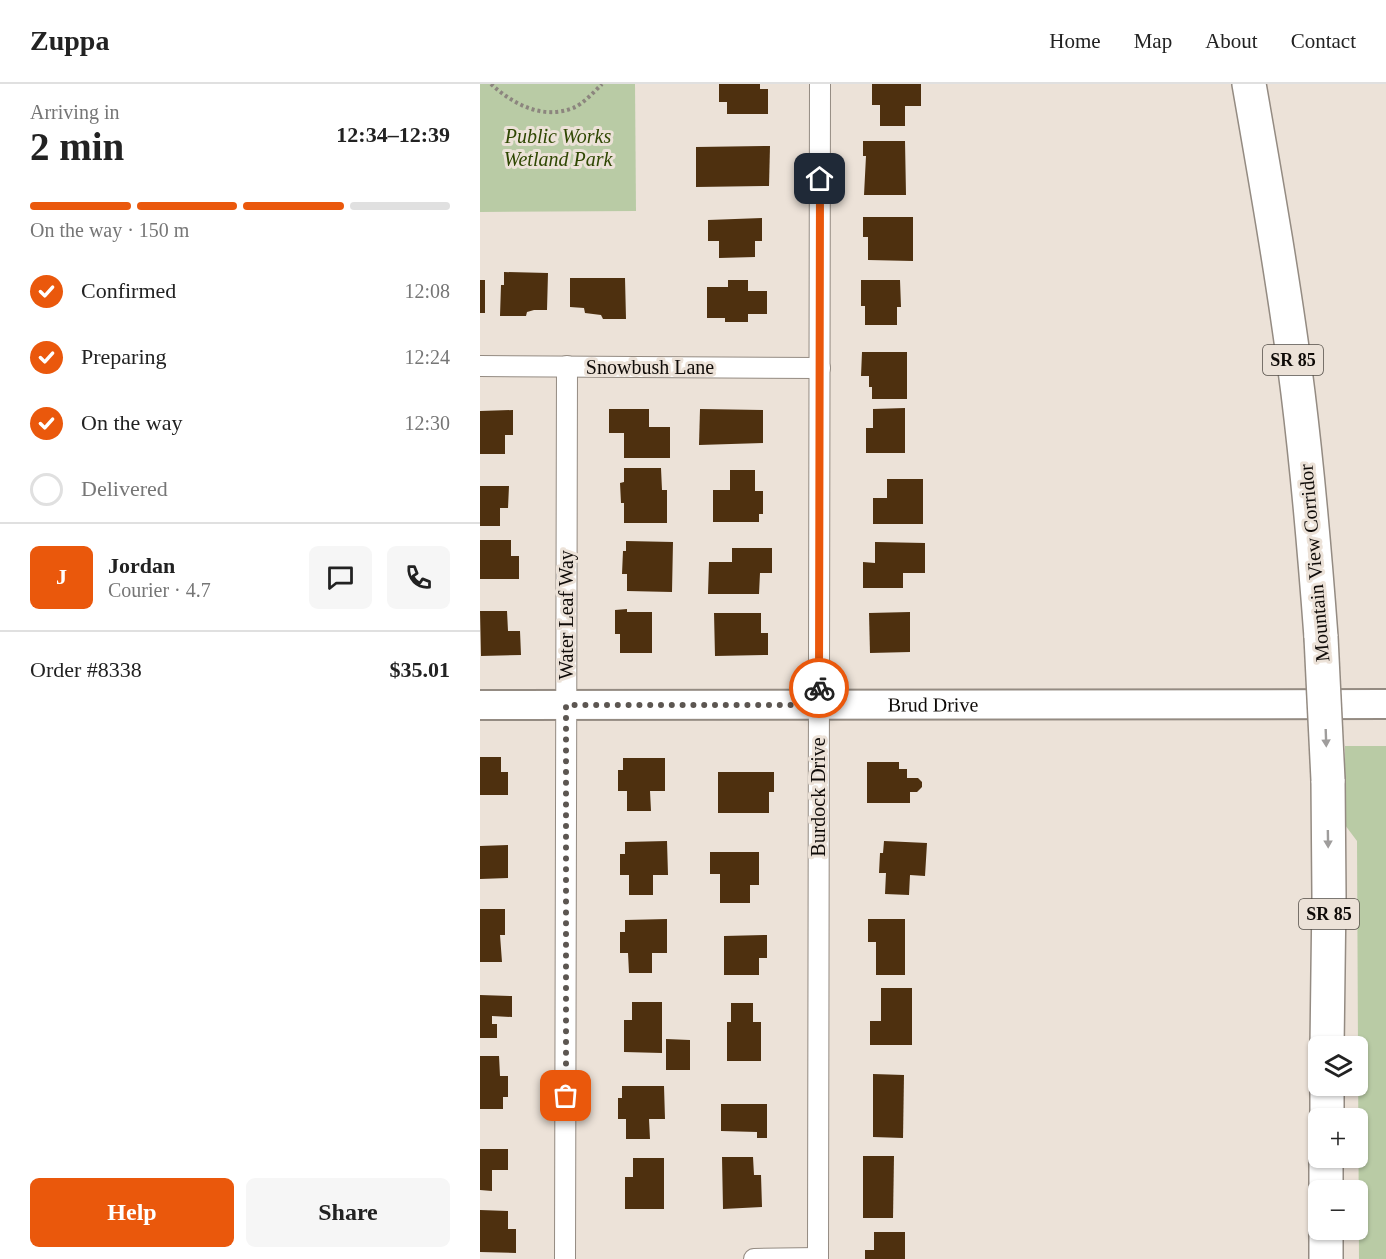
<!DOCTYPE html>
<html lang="en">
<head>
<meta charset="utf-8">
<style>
  :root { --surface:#fff; --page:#f6f6f6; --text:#222; --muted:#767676; --line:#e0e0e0; --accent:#ea580c }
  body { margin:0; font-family:Georgia,serif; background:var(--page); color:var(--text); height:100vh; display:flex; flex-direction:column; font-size:22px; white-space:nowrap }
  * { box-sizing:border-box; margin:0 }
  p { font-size:20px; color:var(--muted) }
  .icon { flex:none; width:33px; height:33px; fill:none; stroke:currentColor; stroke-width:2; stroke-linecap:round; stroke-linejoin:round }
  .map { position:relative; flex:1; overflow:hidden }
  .side { display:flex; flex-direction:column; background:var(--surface); width:480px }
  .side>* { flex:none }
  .buttons { position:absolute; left:828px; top:952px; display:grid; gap:12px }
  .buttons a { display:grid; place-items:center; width:60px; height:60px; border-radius:9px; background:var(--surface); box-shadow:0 2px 4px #0004; font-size:30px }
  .pin { position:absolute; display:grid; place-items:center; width:51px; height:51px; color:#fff; margin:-26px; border-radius:12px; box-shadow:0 3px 9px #0006 }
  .courier { position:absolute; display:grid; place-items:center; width:60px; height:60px; margin:-30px; border:4px solid #ea580c; border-radius:50%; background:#fff; color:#222; box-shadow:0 2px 8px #0007 }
  .headline em { font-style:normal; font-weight:700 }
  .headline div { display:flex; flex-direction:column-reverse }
  .headline { display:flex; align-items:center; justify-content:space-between; height:102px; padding:0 30px }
  h1 { font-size:39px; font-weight:700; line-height:45px }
  .bar { display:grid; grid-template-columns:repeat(4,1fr); gap:9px 6px; align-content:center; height:72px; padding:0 30px }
  .bar i { height:8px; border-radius:4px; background:var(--line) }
  .bar .on { background:var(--accent) }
  .bar p { grid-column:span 4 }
  .line { display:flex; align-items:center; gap:15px; padding:0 30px; border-top:2px solid var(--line) }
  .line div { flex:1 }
  .round { display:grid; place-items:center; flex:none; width:63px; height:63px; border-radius:9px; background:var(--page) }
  ol { padding:0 30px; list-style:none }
  li { display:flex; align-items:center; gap:18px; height:66px }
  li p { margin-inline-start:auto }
  li .icon { padding:6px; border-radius:50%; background:var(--accent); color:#fff; stroke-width:4 }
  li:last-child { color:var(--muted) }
  li i { width:33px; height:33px; border:3px solid var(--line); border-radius:50% }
  .button { display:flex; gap:12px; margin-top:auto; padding:12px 30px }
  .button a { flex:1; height:69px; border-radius:9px; background:var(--accent); color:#fff; font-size:24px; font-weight:700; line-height:69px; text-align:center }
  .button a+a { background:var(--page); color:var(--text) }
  header { display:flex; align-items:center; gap:36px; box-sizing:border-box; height:84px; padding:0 30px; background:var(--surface); border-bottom:2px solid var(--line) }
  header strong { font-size:28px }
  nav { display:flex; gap:33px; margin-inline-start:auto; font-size:21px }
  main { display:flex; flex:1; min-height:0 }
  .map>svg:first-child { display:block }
  .green { fill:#b9cba5 }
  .building { fill:#4e300f }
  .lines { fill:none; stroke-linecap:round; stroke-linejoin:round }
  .street-casing { stroke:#948b82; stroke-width:22 }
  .secondary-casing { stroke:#948b82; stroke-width:32 }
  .highway-casing { stroke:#948b82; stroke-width:36 }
  .path { stroke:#8c857e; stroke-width:4; stroke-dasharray:3 3; stroke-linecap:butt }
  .street { stroke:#fff; stroke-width:20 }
  .secondary { stroke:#fff; stroke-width:28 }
  .highway { stroke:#fff; stroke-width:33 }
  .highway-bridge-casing { stroke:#948b82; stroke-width:36; stroke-linecap:butt }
  .highway-bridge { stroke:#fff; stroke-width:33 }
  .oneway { fill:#9f9d9c }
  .done { stroke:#5c5651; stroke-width:6; stroke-dasharray:0 10.8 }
  .route { stroke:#ea580c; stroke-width:8 }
  .labels { text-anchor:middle; stroke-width:6; stroke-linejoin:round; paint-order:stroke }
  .shield { fill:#ece2d8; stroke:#514c46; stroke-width:1.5 }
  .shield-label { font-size:18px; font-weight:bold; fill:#0f0b08 }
  .park-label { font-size:20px; font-style:italic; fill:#2f4702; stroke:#ece2d8 }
  .street-label { font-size:20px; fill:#0f0b08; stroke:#ece2d8 }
</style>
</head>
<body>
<header>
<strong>Zuppa</strong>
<nav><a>Home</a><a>Map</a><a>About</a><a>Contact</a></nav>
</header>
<main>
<section class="side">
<div class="headline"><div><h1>2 min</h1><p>Arriving in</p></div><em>12:34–12:39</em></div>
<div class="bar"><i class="on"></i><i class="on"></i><i class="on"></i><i></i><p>On the way · 150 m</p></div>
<ol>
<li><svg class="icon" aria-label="check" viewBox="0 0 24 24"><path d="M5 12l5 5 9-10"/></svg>Confirmed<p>12:08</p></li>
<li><svg class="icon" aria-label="check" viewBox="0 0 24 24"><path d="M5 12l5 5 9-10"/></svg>Preparing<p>12:24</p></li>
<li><svg class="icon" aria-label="check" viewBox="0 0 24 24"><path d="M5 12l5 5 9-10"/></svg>On the way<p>12:30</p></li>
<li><i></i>Delivered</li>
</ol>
<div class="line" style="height:108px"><b class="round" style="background:var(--accent);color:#fff">J</b><div><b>Jordan</b><p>Courier · 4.7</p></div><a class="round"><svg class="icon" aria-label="chat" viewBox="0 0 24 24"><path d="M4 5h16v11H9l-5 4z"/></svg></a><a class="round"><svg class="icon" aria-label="phone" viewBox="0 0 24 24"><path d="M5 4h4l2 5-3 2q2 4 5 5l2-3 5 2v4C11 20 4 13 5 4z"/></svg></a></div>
<div class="line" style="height:78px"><div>Order #8338</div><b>$35.01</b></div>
<div class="button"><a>Help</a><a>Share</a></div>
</section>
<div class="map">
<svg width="906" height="1175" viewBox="0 0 906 1175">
  <rect width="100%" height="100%" fill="#ece2d8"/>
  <!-- green -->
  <g class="green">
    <path d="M0,0h155l1,127 -156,1z"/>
    <path d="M865,662h41v513h-27l-2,-418 -12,-16z"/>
  </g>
  <!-- building -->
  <g class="building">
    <path d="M239,0h41v5h8v25h-41v-12h-8z"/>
    <path d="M392,0h49v22h-16v20h-25v-21h-8z"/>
    <path d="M383,57h42l1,54h-42l2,-39h-3z"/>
    <path d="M290,62l-1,40 -73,1v-40z"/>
    <path d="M383,133h50v44l-45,-1v-23h-5z"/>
    <path d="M282,134v23h-7v16l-36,1v-17h-11v-21z"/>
    <path d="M24,188l44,1 -1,37h-13l-7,2 -1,4h-26l1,-31h3z"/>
    <path d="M90,194h55l1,41h-23l-2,-4 -16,-2 -1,-5 -14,-1z"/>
    <rect x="0" y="196" width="5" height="33"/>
    <path d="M248,196h20v11h19v23h-19v8h-23v-4h-18v-31h21z"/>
    <path d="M381,196h39l1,27h-4v18h-32v-19h-4z"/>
    <path d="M382,268h45v47h-35v-12h-3v-11h-8z"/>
    <path d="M425,324v45h-39v-25h7v-19z"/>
    <path d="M129,325h40v18h21v31h-46v-25h-15z"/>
    <path d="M220,325l63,1v33l-64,2z"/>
    <path d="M33,326v25h-8v19h-25v-43z"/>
    <path d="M144,384h37l1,22h5v33h-43v-20h-3l-1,-20 4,-1z"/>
    <path d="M250,386h25v21h8v23h-4v8h-46v-32h17z"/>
    <path d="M407,395h36v45h-50v-26h14z"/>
    <path d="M0,402h29l-1,22h-8v18h-20z"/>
    <path d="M0,456h31v16h8v23h-39z"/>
    <path d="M146,457l47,1 -1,50 -45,-1v-17h-5l1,-23h3z"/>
    <path d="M395,458l50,1v30h-22v15h-40v-26l12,1z"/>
    <path d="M252,464h40v25h-12l-1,21h-51l1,-32h23z"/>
    <path d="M147,525v3h25v41h-32v-19h-5v-24z"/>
    <path d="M0,527h27l1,20h12l1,24 -40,1z"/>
    <path d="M430,528v40l-40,1 -1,-40z"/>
    <path d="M234,529h47v20h7v22l-53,1z"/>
    <path d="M0,673h21v15h7v23h-28z"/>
    <path d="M143,674h42v33h-15l1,20h-24v-20h-9v-21h5z"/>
    <path d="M387,678h32v7h8v9h11l4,4v5l-5,5h-7v11h-43z"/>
    <path d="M238,688h56v20h-5v21h-51z"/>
    <path d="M187,757l1,34h-15v20h-24v-20h-9v-21h5v-12z"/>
    <path d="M404,757l43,2 -2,33 -15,-1 -1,20 -24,-1 1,-21h-7l1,-20h3z"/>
    <path d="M28,761v33l-28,1v-33z"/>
    <path d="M230,768h49v33h-9v18h-30v-29h-10z"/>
    <path d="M0,825h25v26h-5l2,27h-22z"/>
    <path d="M187,835v34h-15v20h-23l-1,-20h-8v-21h5v-12z"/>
    <path d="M388,835h37v56h-29v-33h-8z"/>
    <path d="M287,851v23h-8v17h-35v-39z"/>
    <path d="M401,904h31v57h-42v-24h11z"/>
    <path d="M0,911l32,1v21l-20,-1v8h5v14h-17z"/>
    <path d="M152,918h30v51l-38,-1v-32h8z"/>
    <path d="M251,919h22v19h8v39h-34v-39h4z"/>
    <path d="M186,955l24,1v30h-24z"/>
    <path d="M0,972h19l1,20h8v21h-5v12h-23z"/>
    <path d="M393,990l31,1 -1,63 -30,-1z"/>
    <path d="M142,1002h42l1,33h-16l1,20h-24v-20h-8v-21h4z"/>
    <path d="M241,1020h46v34h-10v-6l-36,-1z"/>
    <path d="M0,1065h28v21h-16v21l-12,-1z"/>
    <path d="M383,1072h31l-1,62h-30z"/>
    <path d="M242,1073h31l1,18h7l1,32 -39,2z"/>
    <path d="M153,1074h31v51h-39v-32h8z"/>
    <path d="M0,1126l28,1v18h8v24l-36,-1z"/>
    <path d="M394,1148h31v27h-40v-9h9z"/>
  </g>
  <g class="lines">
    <!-- street casing -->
    <g class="street-casing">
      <g id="street">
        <path d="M0,282l340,2"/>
        <path d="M85,1175l2,-893"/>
        <path d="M274,1175l64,-1"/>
        <path d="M338,1175l2,-1175"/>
      </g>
    </g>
    <!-- secondary casing -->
    <g class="secondary-casing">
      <g id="secondary">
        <path id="s1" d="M0,621l906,-1"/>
      </g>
    </g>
    <!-- highway casing -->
    <g class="highway-casing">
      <g id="highway">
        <path d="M769,0c18,103 36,206 49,309 10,81 17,163 23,244"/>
        <path d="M847,963l2,-151 -1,-116"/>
        <path d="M847,1035v-33"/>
        <path d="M846,1107v-33"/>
        <path d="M846,1175v-29"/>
      </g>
    </g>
    <!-- path -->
    <path class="path" d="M11,0c22,20 51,36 82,24 10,-4 21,-16 29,-24"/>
    <!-- street -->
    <use href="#street" class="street"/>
    <!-- secondary -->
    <use href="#secondary" class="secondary"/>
    <!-- highway -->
    <use href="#highway" class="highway"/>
    <!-- highway-bridge casing -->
    <g class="highway-bridge-casing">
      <path id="highway-bridge" d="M841,553l7,143"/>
    </g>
    <!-- highway-bridge -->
    <use href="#highway-bridge" class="highway-bridge"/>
  </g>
  <!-- one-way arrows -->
  <defs><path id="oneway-solid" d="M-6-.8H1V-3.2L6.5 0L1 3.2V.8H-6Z" transform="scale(1.5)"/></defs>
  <g class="oneway">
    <use href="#oneway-solid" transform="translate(846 654) rotate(88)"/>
    <use href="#oneway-solid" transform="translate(848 755) rotate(89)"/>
  </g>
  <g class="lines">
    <!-- done -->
    <path class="done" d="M86,1012v-391h253v-17"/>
    <!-- route -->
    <path class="route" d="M339,604l1,-509"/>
  </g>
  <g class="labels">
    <!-- shield labels -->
    <g class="shield">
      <rect x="783" y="261" width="60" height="30" rx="4.5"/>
      <rect x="819" y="815" width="60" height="30" rx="4.5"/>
    </g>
    <g class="shield-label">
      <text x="813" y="282">SR 85</text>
      <text x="849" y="836">SR 85</text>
    </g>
    <!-- park labels -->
    <g class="park-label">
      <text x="78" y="59">Public Works<tspan x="78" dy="23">Wetland Park</tspan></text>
    </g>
    <!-- street labels -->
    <g class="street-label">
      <text x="170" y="290">Snowbush Lane</text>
      <text transform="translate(834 479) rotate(-95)" y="7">Mountain View Corridor</text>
      <text transform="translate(86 531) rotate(-90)" y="7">Water Leaf Way</text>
      <text dy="7" stroke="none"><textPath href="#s1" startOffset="453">Brud Drive</textPath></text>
      <text transform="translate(338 713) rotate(-90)" y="7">Burdock Drive</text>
    </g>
  </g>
</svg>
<div class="buttons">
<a><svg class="icon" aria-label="layers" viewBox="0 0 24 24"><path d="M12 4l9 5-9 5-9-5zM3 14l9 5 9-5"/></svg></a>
<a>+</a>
<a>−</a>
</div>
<div class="pin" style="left:86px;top:1012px;background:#ea580c"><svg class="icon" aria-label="bag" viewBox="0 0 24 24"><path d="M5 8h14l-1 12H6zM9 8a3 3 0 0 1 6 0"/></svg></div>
<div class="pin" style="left:340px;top:95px;background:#1f2937"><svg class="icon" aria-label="home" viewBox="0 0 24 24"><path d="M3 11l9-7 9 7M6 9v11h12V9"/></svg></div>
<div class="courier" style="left:339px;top:604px"><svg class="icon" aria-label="bike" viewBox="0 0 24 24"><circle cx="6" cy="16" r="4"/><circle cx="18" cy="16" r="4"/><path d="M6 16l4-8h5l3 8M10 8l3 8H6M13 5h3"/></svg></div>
</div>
</main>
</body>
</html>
